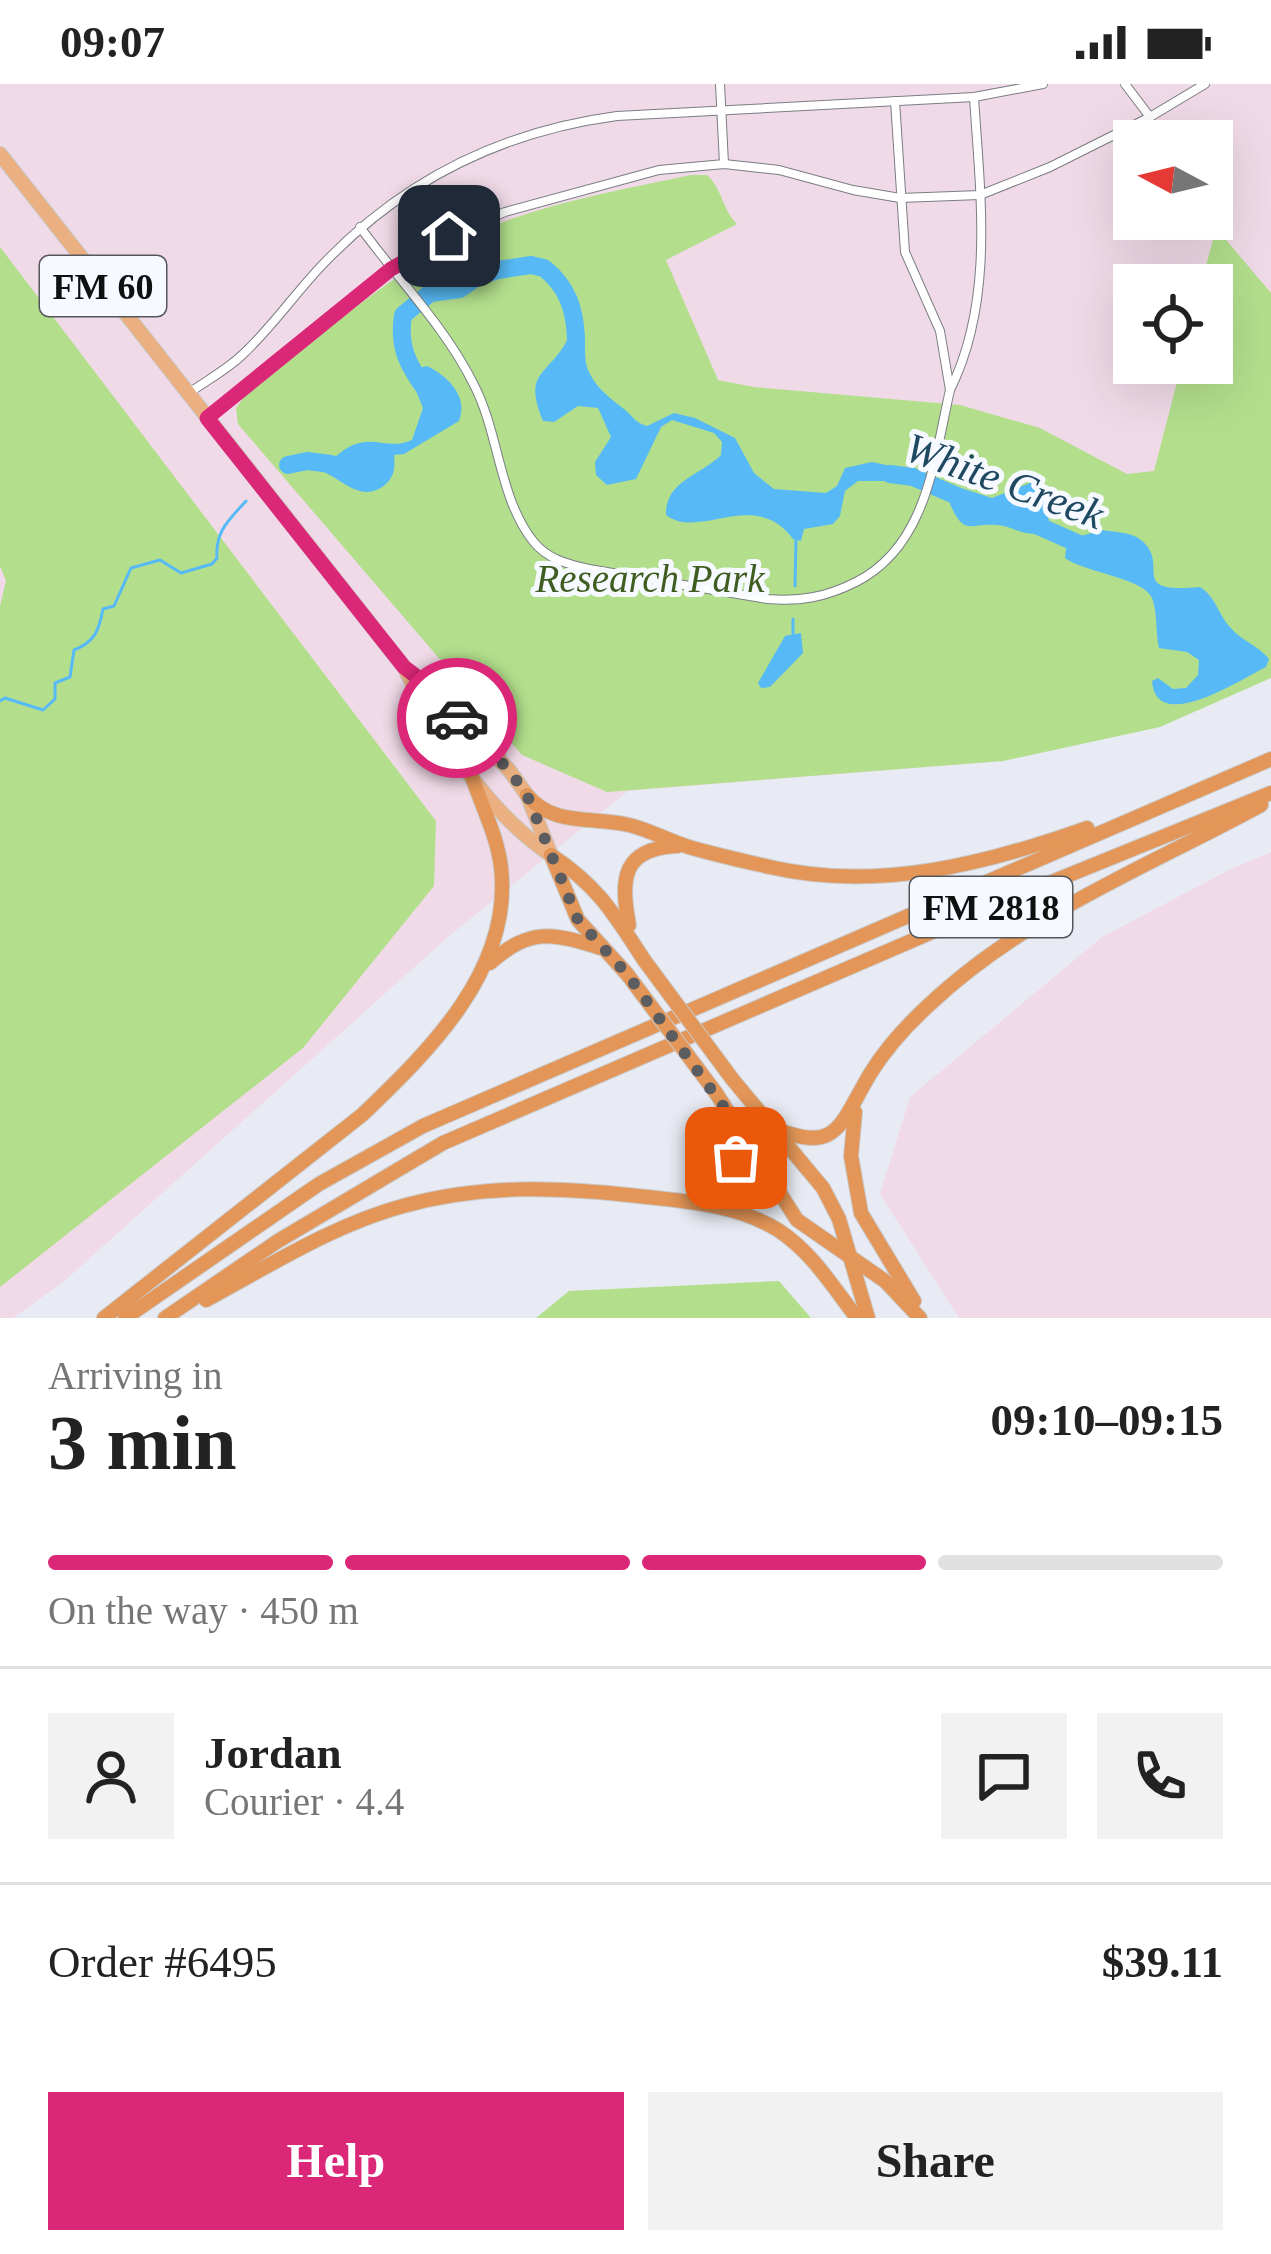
<!DOCTYPE html>
<html lang="en">
<head>
<meta charset="utf-8">
<style>
  :root { --surface:#fff; --page:#f2f2f2; --text:#222; --muted:#767676; --line:#e0e0e0; --accent:#db2777 }
  body { margin:0; font-family:Georgia,serif; background:var(--page); color:var(--text); height:100vh; display:flex; flex-direction:column; font-size:45px; white-space:nowrap }
  * { box-sizing:border-box; margin:0 }
  p { font-size:39px; color:var(--muted) }
  .icon { flex:none; width:66px; height:66px; fill:none; stroke:currentColor; stroke-width:2; stroke-linecap:round; stroke-linejoin:round }
  .map { position:relative; height:1234px; overflow:hidden }
  .sheet { display:flex; flex-direction:column; background:var(--surface); flex:1 }
  .sheet>* { flex:none }
  .needle { width:78px; rotate:277deg }
  .buttons { position:absolute; left:1113px; top:36px; display:grid; gap:24px }
  .buttons a { display:grid; place-items:center; width:120px; height:120px; border-radius:0px; background:var(--surface); box-shadow:0 12px 48px #0002; font-size:60px }
  .pin { position:absolute; display:grid; place-items:center; width:102px; height:102px; color:#fff; margin:-51px; border-radius:24px; box-shadow:0 6px 18px #0006 }
  .courier { position:absolute; display:grid; place-items:center; width:120px; height:120px; margin:-60px; border:9px solid #db2777; border-radius:50%; background:#fff; color:#222; box-shadow:0 3px 15px #0007 }
  .head em { font-style:normal; font-weight:800 }
  .head div { display:flex; flex-direction:column-reverse }
  .head { display:flex; align-items:center; justify-content:space-between; height:204px; padding:0 48px }
  h1 { font-size:78px; font-weight:800; line-height:90px }
  .bar { display:grid; grid-template-columns:repeat(4,1fr); gap:18px 12px; align-content:center; height:144px; padding:0 48px }
  .bar i { height:15px; border-radius:9px; background:var(--line) }
  .bar .active { background:var(--accent) }
  .bar p { grid-column:span 4 }
  .line { display:flex; align-items:center; gap:30px; padding:0 48px; border-top:3px solid var(--line) }
  .line div { flex:1 }
  .round { display:grid; place-items:center; flex:none; width:126px; height:126px; border-radius:0px; background:var(--page) }
  .action { display:flex; gap:24px; margin-top:auto; padding:24px 48px }
  .action a { flex:1; height:138px; border-radius:0px; background:var(--accent); color:#fff; font-size:48px; font-weight:800; line-height:138px; text-align:center }
  .action a+a { background:var(--page); color:var(--text) }
  .status { display:flex; justify-content:space-between; align-items:center; height:84px; padding:0 60px; background:var(--surface); direction:ltr }
  .status svg { height:33px; fill:currentColor }
  .map>svg:first-child { display:block }
  .education { fill:#f0dae7; fill-rule:evenodd }
  .green { fill:#b3df8d }
  .water { fill:#57baf6 }
  .lines { fill:none; stroke-linecap:round; stroke-linejoin:round }
  .stream { stroke:#57baf6; stroke-width:3 }
  .river { stroke:#57baf6; stroke-width:18 }
  .minor-casing { stroke:#7a7d84; stroke-width:10 }
  .primary-casing { stroke:#cacacb; stroke-width:16 }
  .trunk-casing { stroke:#cacacb; stroke-width:16 }
  .minor { stroke:#fff; stroke-width:8 }
  .primary { stroke:#eab081; stroke-width:14 }
  .trunk { stroke:#e39657; stroke-width:14 }
  .trunk-bridge-casing { stroke:#cacacb; stroke-width:16; stroke-linecap:butt }
  .trunk-bridge { stroke:#e39657; stroke-width:14 }
  .done { stroke:#5b5d61; stroke-width:12; stroke-dasharray:0 21.6 }
  .route { stroke:#db2777; stroke-width:15 }
  .labels { text-anchor:middle; stroke-width:10; stroke-linejoin:round; paint-order:stroke }
  .shield { fill:#f6f9ff; stroke:#545659; stroke-width:3 }
  .shield-label { font-size:36px; font-weight:bold; fill:#0f1012 }
  .park-label { font-size:39px; font-style:italic; fill:#3f5d21; stroke:#f6f9ff }
  .water-label { font-size:42px; font-style:italic; fill:#1f4861; stroke:#f6f9ff }
</style>
</head>
<body>
<div class="status"><b>09:07</b><svg viewBox="0 0 49 12"><path d="M0 12V9h3v3zM5 12V6h3v6zM10 12V3h3v9zM15 12V0h3v12zM26 1h20v11H26zM47 4h2v5h-2z"/></svg></div>
<div class="map">
<svg width="1271" height="1234" viewBox="0 0 1271 1234">
  <rect width="100%" height="100%" fill="#e8ebf3"/>
  <!-- education -->
  <g class="education">
    <path d="M0,0h1271v594l-268,83 -375,30 -180,146 -386,346 -49,35h-13zM1134,57h78v78h-78zM1134,201h78v78h-78z"/>
    <path d="M1271,768v466h-312l-79,-124 30,-97 192,-160 127,-67z"/>
  </g>
  <!-- green -->
  <g class="green">
    <path d="M691,91h16c16,15 15,34 30,49l-71,36 52,120 36,7 206,18 80,23 87,46 27,-3 28,-108h30v-78h-11l15,-57 55,65v385l-111,49 -157,34 -396,31 -85,-37 -284,-331 -2,-16 9,-12c73,-57 147,-127 233,-164 66,-29 143,-42 213,-57z"/>
    <path d="M0,163l436,574 -2,65 -131,162 -303,239v-681l6,-25 -6,-15z"/>
    <path d="M779,1197l32,37h-275l33,-27z"/>
  </g>
  <!-- water -->
  <g class="water">
    <path d="M575,232c17,15 5,37 14,56 8,17 21,26 35,37 9,7 10,13 23,17l27,-13 21,5 40,20 19,35 20,16 52,4 11,-7 8,-18 27,-6 43,9 -3,10h-54l-13,10 -5,25 -7,8 -29,5 -3,12 -8,-2c-38,-52 -93,2 -127,-24 -1,-34 35,-40 55,-60l1,-13 -8,-9 -42,-13 -11,7 -25,52 -29,6 -11,-10 -1,-13 16,-25 -13,-29 -20,-2 -24,16 -11,-1c-20,-48 3,-45 22,-77 5,-8 7,-20 10,-28z"/>
    <path d="M427,282c21,10 42,31 32,55l-55,33 -10,1c1,12 1,20 -8,29 -28,24 -49,-14 -76,-16l-3,-7 26,-2c35,-33 50,-6 79,-19l11,-32 -13,-32 5,-7z"/>
    <path d="M1030,399h11l8,38 -6,11c-21,6 -28,-6 -47,-7 -27,-2 -31,12 -46,-21l4,-13 10,-2 28,9z"/>
    <path d="M1102,446c12,2 29,2 39,10 31,25 -16,54 59,47 16,10 18,27 30,40 11,14 28,18 39,32l-3,8c-23,11 -110,69 -114,14l6,-3 15,11 13,-1 12,-13 1,-15 -12,-8 -28,-4c-4,-16 -1,-34 -7,-50 -8,-20 -66,-25 -87,-40l2,-18z"/>
    <path d="M801,549l2,20 -33,34 -9,1 -3,-5 27,-47z"/>
  </g>
  <g class="lines">
    <!-- stream -->
    <g class="stream">
      <path d="M795,502l1,-47"/>
      <path d="M793,535v15"/>
      <path d="M0,617l5,-3 38,12 12,-11v-16l15,-6 4,-27c21,-8 25,-20 29,-41l11,-3 17,-38 29,-8 21,13 31,-9 5,-6c-2,-27 12,-38 29,-57"/>
    </g>
    <!-- river -->
    <g class="river">
      <path d="M427,307c-19,-25 -29,-44 -24,-76l27,-22 30,-4 17,-12 21,-7 33,-5 13,3c24,19 31,42 32,71"/>
      <path d="M288,381l19,-4 24,3"/>
      <path d="M890,390l23,3 58,25"/>
      <path d="M1025,436l63,28"/>
    </g>
    <!-- minor casing -->
    <g class="minor-casing">
      <g id="minor">
        <path d="M720,0l4,80"/>
        <path d="M1125,0l25,33"/>
        <path d="M895,17l10,151 35,79 10,59"/>
        <path d="M360,143c38,52 86,101 114,158 25,48 25,113 59,156 14,18 34,23 56,28l178,30c33,3 59,-2 89,-17 71,-36 78,-122 94,-192 45,-90 30,-197 24,-293"/>
        <path d="M189,309c17,-12 37,-23 52,-37 32,-29 56,-66 86,-96 80,-82 177,-129 290,-144l357,-19 69,-13"/>
        <path d="M208,333l183,-148 58,-33 56,-24 154,-42 65,-6 55,6 74,20 47,8 80,-3 70,-28 100,-50 55,-33"/>
      </g>
    </g>
    <!-- primary casing -->
    <g class="primary-casing">
      <g id="primary">
        <path d="M0,70l404,513c33,67 84,146 147,188"/>
        <path d="M410,588l24,18 75,80 18,25 24,60"/>
      </g>
    </g>
    <!-- trunk casing -->
    <g class="trunk-casing">
      <g id="trunk">
        <path d="M527,711c26,32 65,21 102,30 21,5 40,16 60,22 27,8 54,14 81,20 107,25 216,-3 317,-39"/>
        <path d="M551,771l27,65 49,54"/>
        <path d="M551,771c48,32 63,59 93,105"/>
        <path d="M629,841c-9,-46 -7,-77 49,-79"/>
        <path d="M490,879c41,-36 62,-30 111,-15"/>
        <path d="M733,996l90,108 16,31 29,99"/>
        <path d="M716,1009l81,127 88,61 35,37"/>
        <path d="M855,1028l-4,44 10,57 53,88"/>
        <path d="M769,1042c69,30 70,0 101,-52 16,-26 38,-50 60,-70 94,-89 219,-138 331,-199"/>
        <path d="M693,1114c41,-5 45,-37 42,-72"/>
        <path d="M206,1216c63,-34 127,-75 197,-94 78,-22 155,-19 235,-10 47,5 100,9 140,34 34,22 55,57 79,88"/>
        <path d="M104,1234l258,-203c68,-65 151,-146 139,-248 -4,-33 -21,-64 -31,-96"/>
        <path d="M125,1234l194,-134 104,-58 848,-367"/>
        <path d="M165,1234l113,-77 165,-98 547,-236 281,-114"/>
      </g>
    </g>
    <!-- minor -->
    <use href="#minor" class="minor"/>
    <!-- primary -->
    <use href="#primary" class="primary"/>
    <!-- trunk -->
    <use href="#trunk" class="trunk"/>
    <!-- trunk-bridge casing -->
    <g class="trunk-bridge-casing">
      <g id="trunk-bridge">
        <path d="M644,876l89,120"/>
        <path d="M627,890l89,119"/>
      </g>
    </g>
    <!-- trunk-bridge -->
    <use href="#trunk-bridge" class="trunk-bridge"/>
  </g>
  <g class="lines">
    <!-- done -->
    <path class="done" d="M457,634l52,52 18,25 51,125 49,54 107,147 2,37"/>
    <!-- route -->
    <path class="route" d="M449,152l-58,33 -184,149 197,249 30,23 23,28"/>
  </g>
  <g class="labels">
    <!-- shield labels -->
    <g class="shield">
      <rect x="40" y="172" width="126" height="60" rx="9"/>
      <rect x="910" y="793" width="162" height="60" rx="9"/>
    </g>
    <g class="shield-label">
      <text x="103" y="215">FM 60</text>
      <text x="991" y="836">FM 2818</text>
    </g>
    <!-- park labels -->
    <g class="park-label">
      <text x="650" y="508">Research Park</text>
    </g>
    <!-- water labels -->
    <g class="water-label">
      <text transform="translate(1005 396) rotate(20)" y="15">White Creek</text>
    </g>
  </g>
</svg>
<div class="buttons">
<a><svg class="needle" viewBox="-14 -14 28 28"><path d="M0-13l5 13h-10z" fill="#e53935"/><path d="M0 13l5-13h-10z" fill="#767676"/></svg></a>
<a><svg class="icon" aria-label="locate" viewBox="0 0 24 24"><circle cx="12" cy="12" r="6"/><path d="M12 2v4M12 18v4M2 12h4M18 12h4"/></svg></a>
</div>
<div class="pin" style="left:736px;top:1074px;background:#ea580c"><svg class="icon" aria-label="bag" viewBox="0 0 24 24"><path d="M5 8h14l-1 12H6zM9 8a3 3 0 0 1 6 0"/></svg></div>
<div class="pin" style="left:449px;top:152px;background:#1f2937"><svg class="icon" aria-label="home" viewBox="0 0 24 24"><path d="M3 11l9-7 9 7M6 9v11h12V9"/></svg></div>
<div class="courier" style="left:457px;top:634px"><svg class="icon" aria-label="car" viewBox="0 0 24 24"><path d="M5 17H2v-5l4-1 3-4h7l3 4 3 1v5h-3M9 17h6M6 11h13"/><circle cx="7" cy="17" r="2"/><circle cx="17" cy="17" r="2"/></svg></div>
</div>
<section class="sheet">
<div class="head"><div><h1>3 min</h1><p>Arriving in</p></div><em>09:10–09:15</em></div>
<div class="bar"><i class="active"></i><i class="active"></i><i class="active"></i><i></i><p>On the way · 450 m</p></div>
<div class="line" style="height:216px"><a class="round"><svg class="icon" aria-label="person" viewBox="0 0 24 24"><circle cx="12" cy="8" r="4"/><path d="M4 21q1-7 8-7t8 7"/></svg></a><div><b>Jordan</b><p>Courier · 4.4</p></div><a class="round"><svg class="icon" aria-label="chat" viewBox="0 0 24 24"><path d="M4 5h16v11H9l-5 4z"/></svg></a><a class="round"><svg class="icon" aria-label="phone" viewBox="0 0 24 24"><path d="M5 4h4l2 5-3 2q2 4 5 5l2-3 5 2v4C11 20 4 13 5 4z"/></svg></a></div>
<div class="line" style="height:156px"><div>Order #6495</div><b>$39.11</b></div>
<div class="action"><a>Help</a><a>Share</a></div>
</section>
</body>
</html>
